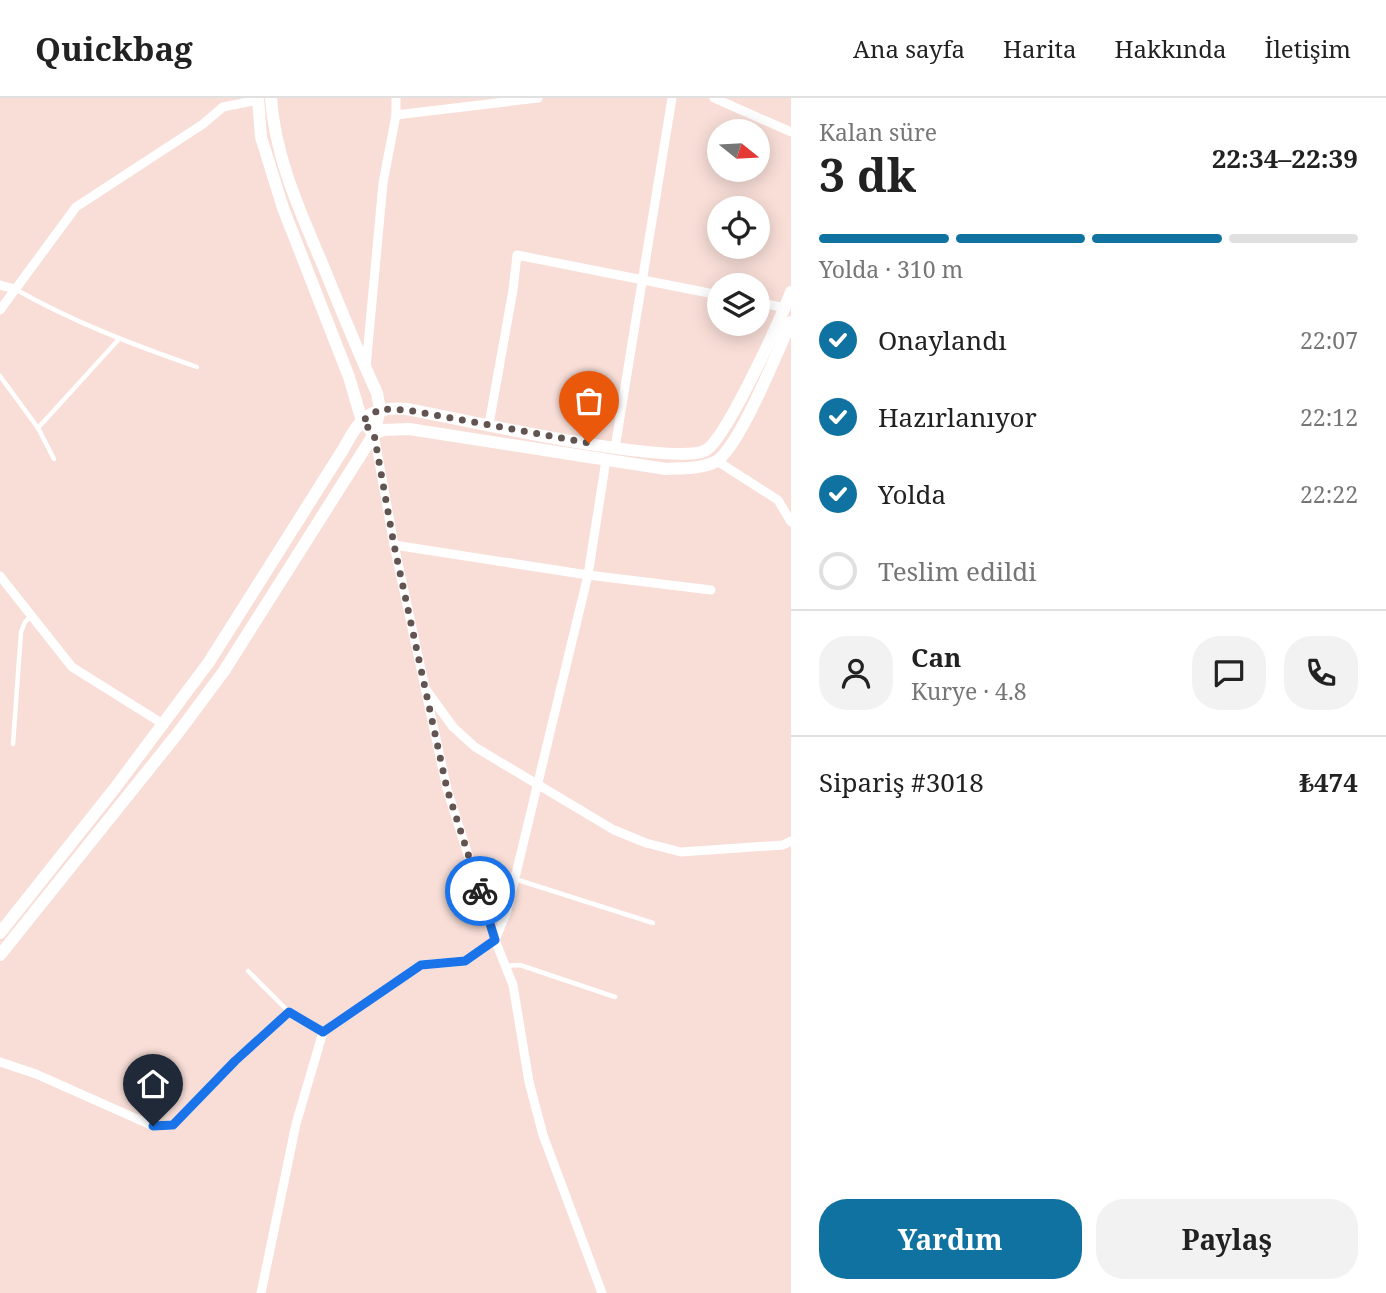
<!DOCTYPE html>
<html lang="tr">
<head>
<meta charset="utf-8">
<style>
  :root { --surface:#fff; --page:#f2f2f2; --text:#222; --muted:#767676; --line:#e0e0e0; --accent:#1072a0 }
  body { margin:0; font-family:"Noto Serif",serif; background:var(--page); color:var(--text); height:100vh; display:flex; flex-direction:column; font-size:26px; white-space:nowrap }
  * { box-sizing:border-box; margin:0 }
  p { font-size:23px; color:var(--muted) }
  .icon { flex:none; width:38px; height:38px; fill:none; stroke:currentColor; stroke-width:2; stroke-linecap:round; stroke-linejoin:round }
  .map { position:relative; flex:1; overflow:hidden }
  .side { display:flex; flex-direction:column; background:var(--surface); width:595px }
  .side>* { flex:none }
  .needle { width:46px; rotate:108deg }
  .controls { position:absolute; left:707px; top:21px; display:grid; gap:14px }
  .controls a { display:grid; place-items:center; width:63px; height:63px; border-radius:50%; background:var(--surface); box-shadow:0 4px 18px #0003; font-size:35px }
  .pin { position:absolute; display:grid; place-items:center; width:60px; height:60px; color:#fff; margin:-72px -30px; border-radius:50% 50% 50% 0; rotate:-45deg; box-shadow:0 0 7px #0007 }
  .pin .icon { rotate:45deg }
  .courier { position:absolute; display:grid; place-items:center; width:70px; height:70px; margin:-35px; border:5px solid #1a73e8; border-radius:50%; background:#fff; color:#222; box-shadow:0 2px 9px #0007 }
  .headline em { font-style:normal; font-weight:700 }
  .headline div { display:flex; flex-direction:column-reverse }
  .headline { display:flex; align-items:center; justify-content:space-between; height:119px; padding:0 28px }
  h1 { font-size:46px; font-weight:700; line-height:52px }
  .bar { display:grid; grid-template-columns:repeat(4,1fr); gap:10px 7px; align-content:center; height:84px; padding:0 28px }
  .bar i { height:9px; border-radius:5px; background:var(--line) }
  .bar .active { background:var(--accent) }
  .bar p { grid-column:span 4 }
  .line { display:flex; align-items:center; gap:18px; padding:0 28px; border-top:2px solid var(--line) }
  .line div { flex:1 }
  .round { display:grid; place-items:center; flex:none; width:74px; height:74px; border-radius:28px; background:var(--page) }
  ol { padding:0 28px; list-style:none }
  li { display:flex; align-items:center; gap:21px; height:77px }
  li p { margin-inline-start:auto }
  li .icon { padding:7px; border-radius:50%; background:var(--accent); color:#fff; stroke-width:4 }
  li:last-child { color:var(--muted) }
  li i { width:38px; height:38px; border:4px solid var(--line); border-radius:50% }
  .button { display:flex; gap:14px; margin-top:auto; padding:14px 28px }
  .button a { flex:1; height:80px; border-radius:28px; background:var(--accent); color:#fff; font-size:28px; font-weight:700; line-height:80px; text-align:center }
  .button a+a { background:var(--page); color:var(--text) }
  header { display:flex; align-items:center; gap:42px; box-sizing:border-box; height:98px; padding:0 35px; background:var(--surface); border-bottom:2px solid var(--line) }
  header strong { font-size:33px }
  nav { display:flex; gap:38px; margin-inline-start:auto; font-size:24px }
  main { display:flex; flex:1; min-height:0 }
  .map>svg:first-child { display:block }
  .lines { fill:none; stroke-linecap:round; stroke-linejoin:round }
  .lane { stroke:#fff; stroke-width:4.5 }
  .street { stroke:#fff; stroke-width:9 }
  .secondary { stroke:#fff; stroke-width:12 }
  .done { stroke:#625450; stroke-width:7; stroke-dasharray:0 12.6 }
  .route { stroke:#1a73e8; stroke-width:9 }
</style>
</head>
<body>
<header>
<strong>Quickbag</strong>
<nav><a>Ana sayfa</a><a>Harita</a><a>Hakkında</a><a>İletişim</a></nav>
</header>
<main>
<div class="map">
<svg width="791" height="1195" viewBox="0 0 791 1195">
  <rect width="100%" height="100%" fill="#f8ded7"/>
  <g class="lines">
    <!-- lane -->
    <g class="lane">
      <path d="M15,191c58,33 119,56 182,78"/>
      <path d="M0,278l38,52 16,31"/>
      <path d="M38,330l81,-89"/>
      <path d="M13,646l8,-112 4,-10 6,-6"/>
      <path d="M515,781l138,44"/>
      <path d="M506,868l14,-1 95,32"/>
      <path d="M248,873l41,41"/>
    </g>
    <!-- street -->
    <g class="street">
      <path d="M714,0l77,34"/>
      <path d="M396,17l142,-17"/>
      <path d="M0,187l15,4"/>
      <path d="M758,204l27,6"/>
      <path d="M0,212l76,-103 127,-83 20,-17 35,-7"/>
      <path d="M366,269l17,-184 13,-68v-17"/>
      <path d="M489,326l24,-134 4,-35 202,40"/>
      <path d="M374,336l20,111 53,244 48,151 18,45 16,97 14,53 59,158"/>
      <path d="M615,350l57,-350"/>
      <path d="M717,363l61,39 13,22"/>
      <path d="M394,447l194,30 123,15"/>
      <path d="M0,478l72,91 91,57"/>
      <path d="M427,593l26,36 22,20 139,83 32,13 35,9 102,-7 8,-4"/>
      <path d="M0,964l36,12 117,52 20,-1 62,-64 54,-49 34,20"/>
      <path d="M261,1195l35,-169 27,-92 98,-67 44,-4 30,-21 12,-29 81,-336 18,-115"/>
    </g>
    <!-- secondary -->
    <g class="secondary">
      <path d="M258,0l3,39 22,71 66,169 13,44 12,13"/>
      <path d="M271,0c4,60 30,115 53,170 17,42 34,84 53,125l3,16 -6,25"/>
      <path d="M0,835l115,-145 94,-126 135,-214c16,-31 27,-42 63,-39 47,9 269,59 299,41 20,-11 75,-132 85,-158"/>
      <path d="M0,857l178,-222 46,-62 150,-237 9,-4 26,-1 257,40c16,-1 34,0 49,-7 24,-13 63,-112 76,-140"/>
    </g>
  </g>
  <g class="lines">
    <!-- done -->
    <path class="done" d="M480,793l-33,-102 -53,-244 -20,-111 -12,-13 18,-12 27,1 182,33"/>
    <!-- route -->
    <path class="route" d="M153,1028l20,-1 62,-64 54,-49 34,20 98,-67 44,-4 30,-21 -15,-49"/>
  </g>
</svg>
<div class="controls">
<a><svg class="needle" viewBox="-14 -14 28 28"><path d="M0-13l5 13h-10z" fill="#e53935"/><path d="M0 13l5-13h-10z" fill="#767676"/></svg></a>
<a><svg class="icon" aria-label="locate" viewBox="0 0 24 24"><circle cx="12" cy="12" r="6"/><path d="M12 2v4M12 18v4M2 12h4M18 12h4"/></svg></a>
<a><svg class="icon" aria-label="layers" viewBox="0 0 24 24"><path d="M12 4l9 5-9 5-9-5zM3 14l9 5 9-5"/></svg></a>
</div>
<div class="pin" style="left:589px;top:345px;background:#ea580c"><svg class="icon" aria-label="bag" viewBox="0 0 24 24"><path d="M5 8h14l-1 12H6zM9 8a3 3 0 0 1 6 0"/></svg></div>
<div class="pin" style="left:153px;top:1028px;background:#1f2937"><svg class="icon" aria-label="home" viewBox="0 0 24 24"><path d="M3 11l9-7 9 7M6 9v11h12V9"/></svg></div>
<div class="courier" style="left:480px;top:793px"><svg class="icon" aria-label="bike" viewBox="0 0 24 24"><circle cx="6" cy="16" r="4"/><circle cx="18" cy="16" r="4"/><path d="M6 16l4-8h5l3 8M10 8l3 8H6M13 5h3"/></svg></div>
</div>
<section class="side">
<div class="headline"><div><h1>3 dk</h1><p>Kalan süre</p></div><em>22:34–22:39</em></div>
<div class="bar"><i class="active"></i><i class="active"></i><i class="active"></i><i></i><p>Yolda · 310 m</p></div>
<ol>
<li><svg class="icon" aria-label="check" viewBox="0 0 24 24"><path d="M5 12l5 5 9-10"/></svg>Onaylandı<p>22:07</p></li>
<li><svg class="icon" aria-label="check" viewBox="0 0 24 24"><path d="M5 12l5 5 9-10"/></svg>Hazırlanıyor<p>22:12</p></li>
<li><svg class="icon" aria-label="check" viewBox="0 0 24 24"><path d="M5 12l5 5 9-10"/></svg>Yolda<p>22:22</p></li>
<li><i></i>Teslim edildi</li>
</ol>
<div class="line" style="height:126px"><a class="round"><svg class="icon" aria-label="person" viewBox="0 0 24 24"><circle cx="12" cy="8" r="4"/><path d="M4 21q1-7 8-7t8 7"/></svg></a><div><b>Can</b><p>Kurye · 4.8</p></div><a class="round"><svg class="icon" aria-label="chat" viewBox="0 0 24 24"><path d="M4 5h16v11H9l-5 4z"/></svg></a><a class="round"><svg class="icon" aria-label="phone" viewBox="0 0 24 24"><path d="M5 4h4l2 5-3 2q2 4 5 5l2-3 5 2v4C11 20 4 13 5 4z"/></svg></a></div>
<div class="line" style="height:91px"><div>Sipariş #3018</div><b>₺474</b></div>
<div class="button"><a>Yardım</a><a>Paylaş</a></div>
</section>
</main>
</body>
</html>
